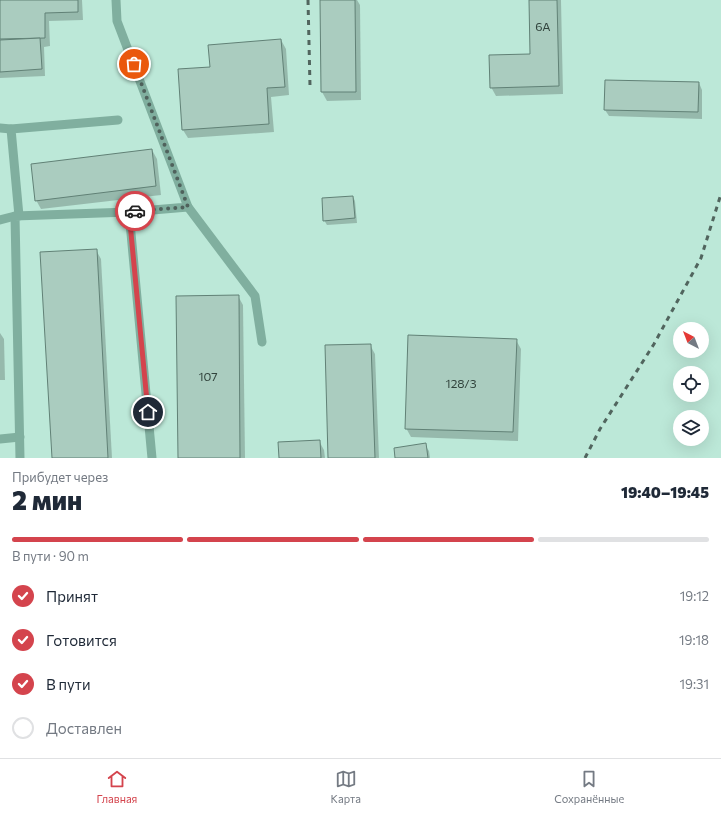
<!DOCTYPE html>
<html lang="ru">
<head>
<meta charset="utf-8">
<style>
  :root { --surface:#fff; --page:#f6f6f7; --text:#1f2937; --muted:#747a83; --line:#e0e1e3; --accent:#d4444d }
  body { margin:0; font-family:Commissioner,sans-serif; background:var(--page); color:var(--text); height:100vh; display:flex; flex-direction:column; font-size:15px; white-space:nowrap }
  * { box-sizing:border-box; margin:0 }
  p { font-size:13px; color:var(--muted) }
  .icon { flex:none; width:22px; height:22px; fill:none; stroke:currentColor; stroke-width:2; stroke-linecap:round; stroke-linejoin:round }
  .map { position:relative; height:458px; overflow:hidden }
  .details { display:flex; flex-direction:column; background:var(--surface); flex:1 }
  .details>* { flex:none }
  .needle { width:26px; rotate:318deg }
  .buttons { position:absolute; left:673px; top:322px; display:grid; gap:8px }
  .buttons a { display:grid; place-items:center; width:36px; height:36px; border-radius:50%; background:var(--surface); box-shadow:0 4px 16px #0002; font-size:20px }
  .pin { position:absolute; display:grid; place-items:center; width:34px; height:34px; color:#fff; margin:-17px; border:2px solid #fff; border-radius:50%; box-shadow:0 1px 4px #0007 }
  .courier { position:absolute; display:grid; place-items:center; width:40px; height:40px; margin:-20px; border:3px solid #d4444d; border-radius:50%; background:#fff; color:#222; box-shadow:0 1px 5px #0007 }
  .headline em { font-style:normal; font-weight:800 }
  .headline div { display:flex; flex-direction:column-reverse }
  .headline { display:flex; align-items:center; justify-content:space-between; height:68px; padding:0 12px }
  h1 { font-size:26px; font-weight:800; line-height:30px }
  .bar { display:grid; grid-template-columns:repeat(4,1fr); gap:6px 4px; align-content:center; height:48px; padding:0 12px }
  .bar i { height:5px; border-radius:3px; background:var(--line) }
  .bar .selected { background:var(--accent) }
  .bar p { grid-column:span 4 }
  ol { padding:0 12px; list-style:none }
  li { display:flex; align-items:center; gap:12px; height:44px }
  li p { margin-inline-start:auto }
  li .icon { padding:4px; border-radius:50%; background:var(--accent); color:#fff; stroke-width:4 }
  li:last-child { color:var(--muted) }
  li i { width:22px; height:22px; border:2px solid var(--line); border-radius:50% }
  .tabs { display:flex; justify-content:space-around; align-items:center; height:56px; border-top:1px solid var(--line); background:var(--surface); font-size:11px; color:var(--muted) }
  .tabs a { display:grid; justify-items:center; gap:2px }
  .tabs .selected { color:var(--accent) }
  .map>svg:first-child { display:block }
  .built { fill:#bce8d8; fill-rule:evenodd }
  .shadow { fill:#0003 }
  .building { fill:#aaccbf; stroke:#618176 }
  .lines { fill:none; stroke-linecap:round; stroke-linejoin:round }
  .service { stroke:#80af9f; stroke-width:9 }
  .rail { stroke:#51655e; stroke-width:3; stroke-dasharray:5 5; stroke-linecap:butt }
  .done { stroke:#4f625c; stroke-width:4; stroke-dasharray:0 7.2 }
  .route { stroke:#d4444d; stroke-width:5 }
  .labels { text-anchor:middle; stroke-width:3.5; stroke-linejoin:round; paint-order:stroke }
  .number-label { font-size:12px; fill:#31433c }
</style>
</head>
<body>
<div class="map">
<svg width="721" height="458" viewBox="0 0 721 458">
  <rect width="100%" height="100%" fill="#d0f2e6"/>
  <!-- built -->
  <path class="built" d="M0,0h721v458h-721zM680,329h22v22h-22zM680,373h22v22h-22zM680,417h22v22h-22z"/>
  <!-- shadow -->
  <g class="shadow">
    <path d="M0,0h82l1,20 -34,1 1,25 -6,1 1,29 -45,2z"/>
    <path d="M321,0h36l3,5 1,95 -34,1 -5,-9z"/>
    <path d="M530,0h31l2,94 -67,2 -5,-9 40,-32z"/>
    <path d="M281,40l5,9 3,46 -18,2 3,35 -86,6 -5,-8 28,-62z"/>
    <path d="M699,83l3,7v29l-93,-3 -4,-6z"/>
    <path d="M152,150l5,9 4,36 -120,14 -5,-9z"/>
    <path d="M353,197l2,4 2,22 -30,2 -3,-5z"/>
    <path d="M96,250l5,9 11,199h-59z"/>
    <path d="M238,296l5,9 2,153h-66z"/>
    <path d="M0,333l4,6 1,41h-5z"/>
    <path d="M516,340l5,9 -3,92 -107,-4 -5,-9z"/>
    <path d="M370,345l5,9 4,104h-50z"/>
    <path d="M319,441l5,9 1,8h-45z"/>
    <path d="M425,445l4,6 1,7h-34z"/>
  </g>
  <!-- building -->
  <g class="building">
    <path d="M0,0h78v12l-33,1v25l-45,1z"/>
    <path d="M320,0h35l1,92h-35z"/>
    <path d="M529,0h28l2,86 -69,2 -1,-33 41,-1z"/>
    <path d="M40,38l2,31 -42,3v-32z"/>
    <path d="M281,39l4,48 -18,1 2,36 -87,6 -4,-61 32,-2 -2,-22z"/>
    <path d="M605,80l94,2 -1,30 -94,-2z"/>
    <path d="M152,149l4,37 -121,15 -4,-37z"/>
    <path d="M353,196l2,22 -32,3 -1,-23z"/>
    <path d="M97,249l11,209h-56l-12,-206z"/>
    <path d="M239,295l1,163h-62l-2,-162z"/>
    <path d="M408,335l109,4 -4,93 -108,-3z"/>
    <path d="M371,344l4,114h-47l-3,-113z"/>
    <path d="M320,440l1,18h-42l-1,-16z"/>
    <path d="M426,443l2,15h-33l-1,-10z"/>
  </g>
  <g class="lines">
    <!-- service -->
    <g class="service">
      <path d="M116,0l1,21 71,186 -59,5"/>
      <path d="M0,128l11,1"/>
      <path d="M188,207l67,89 7,46"/>
      <path d="M19,216l-8,-87 107,-9"/>
      <path d="M0,220l15,-4"/>
      <path d="M0,439l20,-2"/>
      <path d="M20,458l-5,-242 114,-4 23,246"/>
    </g>
    <!-- rail -->
    <g class="rail">
      <path d="M308,0l2,86"/>
      <path d="M585,458l15,-29 54,-85 47,-86 20,-64"/>
    </g>
  </g>
  <g class="lines">
    <!-- done -->
    <path class="done" d="M134,64l54,143 -53,4"/>
    <!-- route -->
    <path class="route" d="M135,211l-6,1 19,200"/>
  </g>
  <g class="labels">
    <!-- number labels -->
    <g class="number-label">
      <text x="543" y="31">6А</text>
      <text x="208" y="381">107</text>
      <text x="461" y="388">128/3</text>
    </g>
  </g>
</svg>
<div class="buttons">
<a><svg class="needle" viewBox="-14 -14 28 28"><path d="M0-13l5 13h-10z" fill="#e53935"/><path d="M0 13l5-13h-10z" fill="#747a83"/></svg></a>
<a><svg class="icon" aria-label="locate" viewBox="0 0 24 24"><circle cx="12" cy="12" r="6"/><path d="M12 2v4M12 18v4M2 12h4M18 12h4"/></svg></a>
<a><svg class="icon" aria-label="layers" viewBox="0 0 24 24"><path d="M12 4l9 5-9 5-9-5zM3 14l9 5 9-5"/></svg></a>
</div>
<div class="pin" style="left:134px;top:64px;background:#ea580c"><svg class="icon" aria-label="bag" viewBox="0 0 24 24"><path d="M5 8h14l-1 12H6zM9 8a3 3 0 0 1 6 0"/></svg></div>
<div class="pin" style="left:148px;top:412px;background:#1f2937"><svg class="icon" aria-label="home" viewBox="0 0 24 24"><path d="M3 11l9-7 9 7M6 9v11h12V9"/></svg></div>
<div class="courier" style="left:135px;top:211px"><svg class="icon" aria-label="car" viewBox="0 0 24 24"><path d="M5 17H2v-5l4-1 3-4h7l3 4 3 1v5h-3M9 17h6M6 11h13"/><circle cx="7" cy="17" r="2"/><circle cx="17" cy="17" r="2"/></svg></div>
</div>
<section class="details">
<div class="headline"><div><h1>2 мин</h1><p>Прибудет через</p></div><em>19:40–19:45</em></div>
<div class="bar"><i class="selected"></i><i class="selected"></i><i class="selected"></i><i></i><p>В пути · 90 m</p></div>
<ol>
<li><svg class="icon" aria-label="check" viewBox="0 0 24 24"><path d="M5 12l5 5 9-10"/></svg>Принят<p>19:12</p></li>
<li><svg class="icon" aria-label="check" viewBox="0 0 24 24"><path d="M5 12l5 5 9-10"/></svg>Готовится<p>19:18</p></li>
<li><svg class="icon" aria-label="check" viewBox="0 0 24 24"><path d="M5 12l5 5 9-10"/></svg>В пути<p>19:31</p></li>
<li><i></i>Доставлен</li>
</ol>
</section>
<nav class="tabs">
<a class="selected"><svg class="icon" aria-label="home" viewBox="0 0 24 24"><path d="M3 11l9-7 9 7M6 9v11h12V9"/></svg>Главная</a>
<a><svg class="icon" aria-label="map" viewBox="0 0 24 24"><path d="M3 6l6-2 6 2 6-2v14l-6 2-6-2-6 2zM9 4v14M15 6v14"/></svg>Карта</a>
<a><svg class="icon" aria-label="saved" viewBox="0 0 24 24"><path d="M7 4h10v16l-5-4-5 4z"/></svg>Сохранённые</a>
</nav>
</body>
</html>
